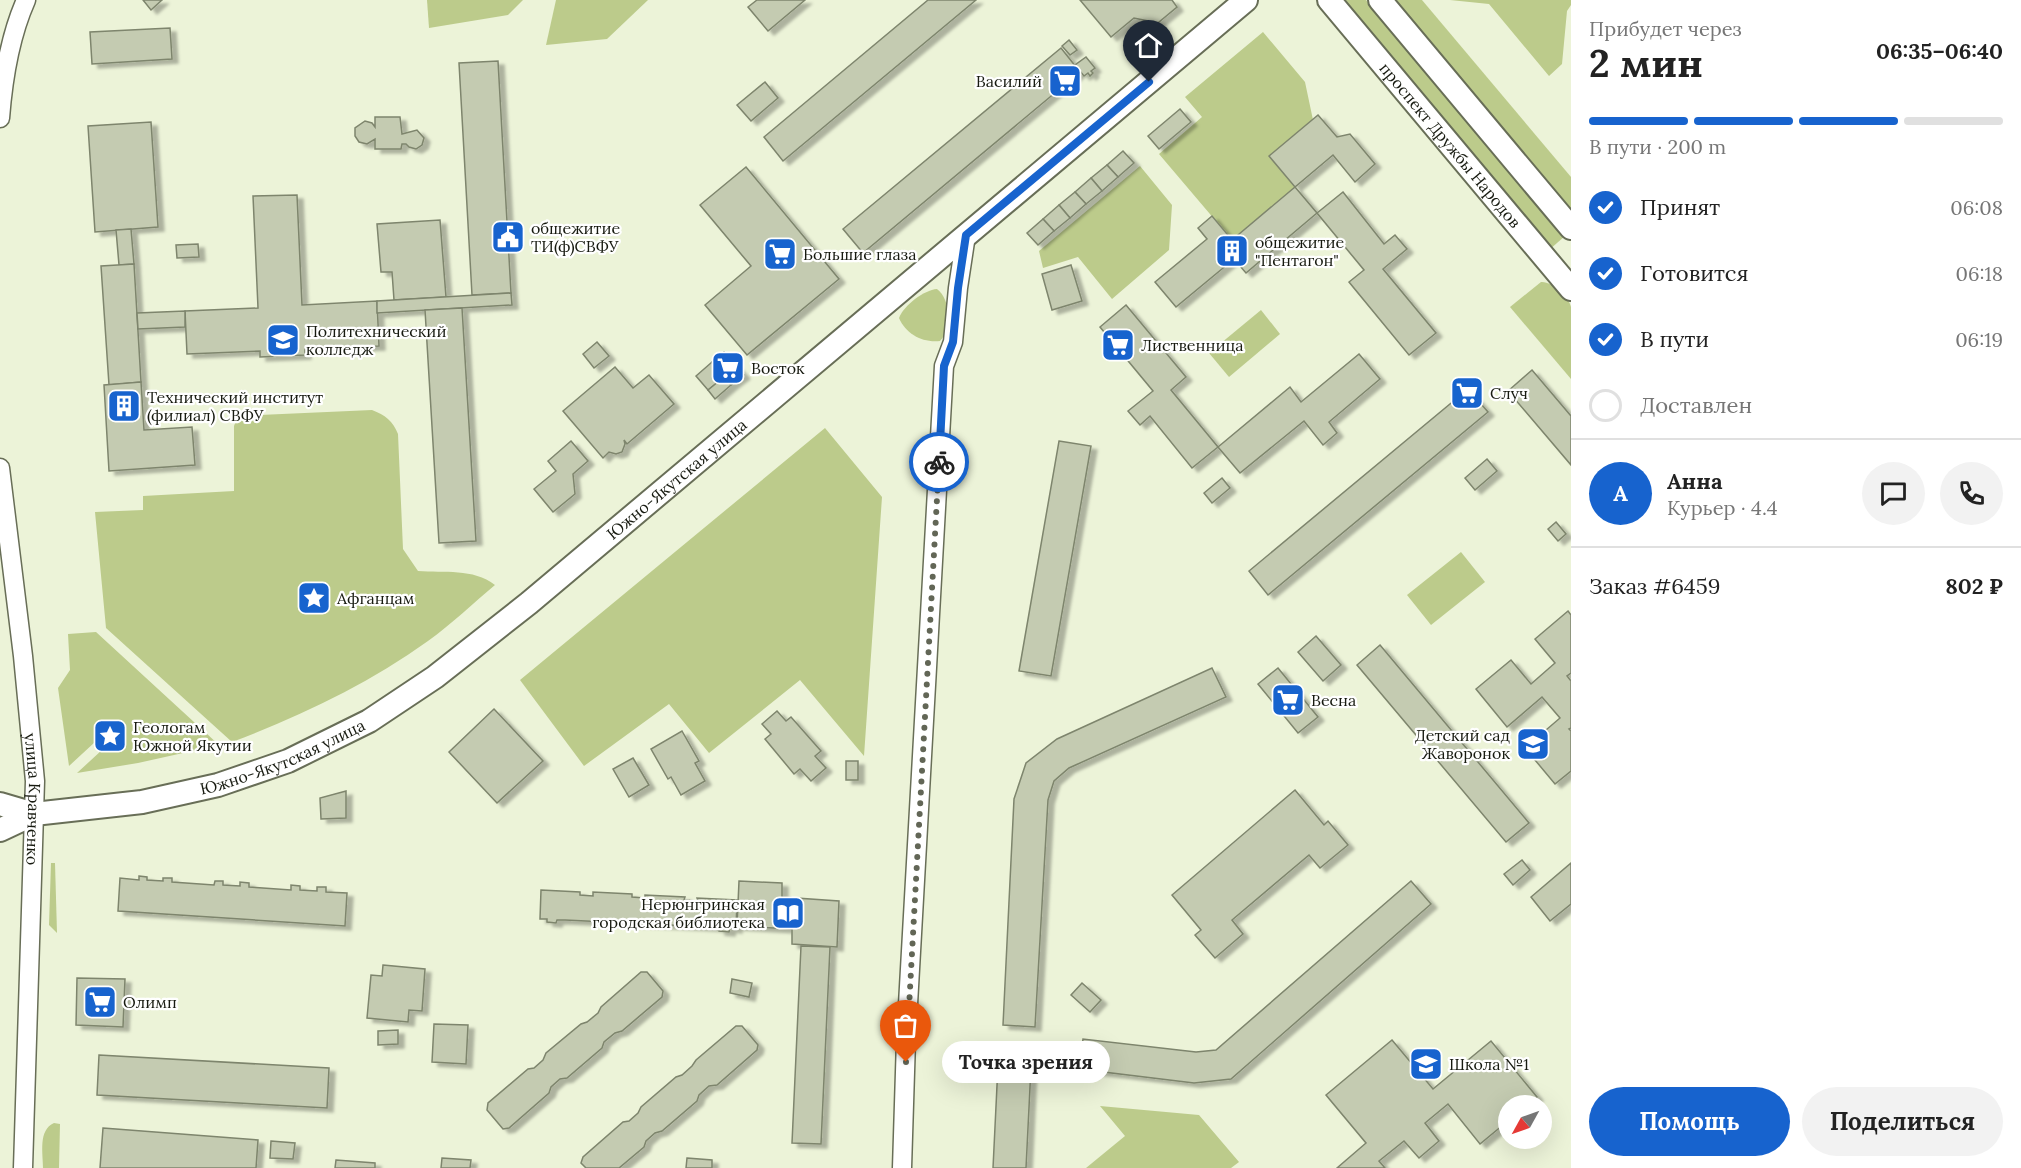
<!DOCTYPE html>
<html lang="ru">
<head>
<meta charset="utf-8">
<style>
  :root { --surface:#fff; --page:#f2f2f2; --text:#222; --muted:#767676; --line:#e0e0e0; --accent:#1763ce }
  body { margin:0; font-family:Lora,serif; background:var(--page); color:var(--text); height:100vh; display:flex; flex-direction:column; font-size:22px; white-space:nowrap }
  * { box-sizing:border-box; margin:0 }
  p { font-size:20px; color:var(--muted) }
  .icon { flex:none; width:33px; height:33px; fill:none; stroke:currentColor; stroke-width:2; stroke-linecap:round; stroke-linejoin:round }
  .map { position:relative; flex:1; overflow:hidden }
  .panel { display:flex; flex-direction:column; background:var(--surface); width:450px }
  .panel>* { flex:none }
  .needle { width:39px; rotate:230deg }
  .controls { position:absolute; left:1498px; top:1095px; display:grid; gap:12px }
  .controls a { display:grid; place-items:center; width:54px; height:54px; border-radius:50%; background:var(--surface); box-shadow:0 6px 24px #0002; font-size:30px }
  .pin { position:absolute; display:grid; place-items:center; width:51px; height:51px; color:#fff; margin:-62px -26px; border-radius:50% 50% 50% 0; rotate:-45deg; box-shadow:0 0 6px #0007 }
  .pin .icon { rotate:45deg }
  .courier { position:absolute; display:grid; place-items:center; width:60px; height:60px; margin:-30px; border:4px solid #1763ce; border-radius:50%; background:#fff; color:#222; box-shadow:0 2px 8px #0007 }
  .bubble { position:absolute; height:42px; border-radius:21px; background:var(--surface); box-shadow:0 6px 24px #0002; font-size:20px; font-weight:700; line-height:42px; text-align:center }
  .summary em { font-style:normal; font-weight:700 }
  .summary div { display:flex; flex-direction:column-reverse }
  .summary { display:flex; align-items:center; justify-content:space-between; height:102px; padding:0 18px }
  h1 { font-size:39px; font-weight:700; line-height:45px }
  .bar { display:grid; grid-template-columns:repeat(4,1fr); gap:9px 6px; align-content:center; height:72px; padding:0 18px }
  .bar i { height:8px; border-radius:4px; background:var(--line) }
  .bar .selected { background:var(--accent) }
  .bar p { grid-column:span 4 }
  .line { display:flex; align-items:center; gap:15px; padding:0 18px; border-top:2px solid var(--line) }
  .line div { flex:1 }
  .round { display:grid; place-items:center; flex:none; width:63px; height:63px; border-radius:32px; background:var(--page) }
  ol { padding:0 18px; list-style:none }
  li { display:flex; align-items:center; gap:18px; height:66px }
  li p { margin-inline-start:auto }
  li .icon { padding:6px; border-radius:50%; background:var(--accent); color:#fff; stroke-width:4 }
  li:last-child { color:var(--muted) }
  li i { width:33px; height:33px; border:3px solid var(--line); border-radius:50% }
  .primary-button { display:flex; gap:12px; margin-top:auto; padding:12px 18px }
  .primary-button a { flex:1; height:69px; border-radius:36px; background:var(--accent); color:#fff; font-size:24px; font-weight:700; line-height:69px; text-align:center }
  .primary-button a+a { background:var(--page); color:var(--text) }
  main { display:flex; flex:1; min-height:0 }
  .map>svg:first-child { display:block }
  .green { fill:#bccb8b }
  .building { fill:#c4cbb1; stroke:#7e856d; stroke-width:1.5; filter:url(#shadow) }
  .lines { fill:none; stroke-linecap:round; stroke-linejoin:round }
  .minor-casing { stroke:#686e57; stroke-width:21 }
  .tertiary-casing { stroke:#686e57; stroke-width:26 }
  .minor { stroke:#fff; stroke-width:18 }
  .tertiary { stroke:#fff; stroke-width:22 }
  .done { stroke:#626656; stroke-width:6; stroke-dasharray:0 10.8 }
  .route { stroke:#1763ce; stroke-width:8 }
  .labels { text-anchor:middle; stroke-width:4.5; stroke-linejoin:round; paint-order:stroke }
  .poi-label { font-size:16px; fill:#171a10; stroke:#fff; text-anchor:start }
  .street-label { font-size:16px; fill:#171a10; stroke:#fff }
</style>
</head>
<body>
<main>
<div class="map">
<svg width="1571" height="1168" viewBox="0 0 1571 1168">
  <defs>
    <filter id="shadow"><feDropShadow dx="6" dy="4" stdDeviation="1.5" flood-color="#0004"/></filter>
  </defs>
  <rect width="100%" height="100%" fill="#ecf3d8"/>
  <!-- green -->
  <g class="green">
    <path d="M427,0h96l-15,15 -79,13z"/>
    <path d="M556,0h92l-41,39 -61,6z"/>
    <path d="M1340,0h26l199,236 -16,14z"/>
    <path d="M1392,0h30l149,177v35z"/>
    <path d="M1450,0h121v5l-4,6 -5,53 -13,12 -60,-72z"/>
    <path d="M1263,32l42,50 8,38 -44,36 26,31 -63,53 -73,-86 43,-37 -17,-20z"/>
    <path d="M1140,166l32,39 -3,45 -57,49 -34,-42 -35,11 -4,-17z"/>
    <path d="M1541,282c11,-1 28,15 30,25 0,21 0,51 0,72l-61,-72z"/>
    <path d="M937,289c14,11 15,39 3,52 -18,2 -34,-7 -41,-23 5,-13 25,-28 38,-29z"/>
    <path d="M1261,310l19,24 -51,43 -20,-24z"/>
    <path d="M372,410c13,5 21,11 26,24l5,115 15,22c26,2 55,-3 77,14 -22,18 -43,39 -67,56 -60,43 -127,75 -196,101l-126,-114 -11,-116 48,-2v-14l91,-5v-65l4,-10z"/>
    <path d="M825,428l57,69 -18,259 -64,-76 -91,73 -40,-49 -85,62 -64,-86z"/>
    <path d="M1461,552l24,30 -54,43 -24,-30z"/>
    <path d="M96,632l123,113 -81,18 -61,10 38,-35 -7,-8 -39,36 -11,-78 12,-18 -2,-36z"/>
    <path d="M51,863h4l2,70 -8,-8z"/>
    <path d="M1100,1106l99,9 40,47 -8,6h-145l39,-32z"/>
    <path d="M54,1123l6,1 -1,44h-16c0,-15 -5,-38 11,-45z"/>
  </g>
  <!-- building -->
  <g class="building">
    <path d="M143,0h19l-11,10z"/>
    <path d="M757,0h48l-37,31 -20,-24z"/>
    <path d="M928,0h48l-193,161 -19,-24z"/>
    <path d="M1080,0h92l5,7 -24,20 -5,-6 -14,-3 -23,19z"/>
    <path d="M170,28l2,31 -80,5 -2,-32z"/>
    <path d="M1069,40l8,10 -7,5 -8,-9z"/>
    <path d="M1061,48l19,24 -217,181 -20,-24z"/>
    <path d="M1086,57l9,11 -4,3 2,2 -3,3 -2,-3 -4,3 -9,-11z"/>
    <path d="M498,61l13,232 -39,2 -13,-232z"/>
    <path d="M765,82l13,16 -27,23 -14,-16z"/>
    <path d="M1180,109l11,13 -32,27 -11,-13z"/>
    <path d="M1318,115l19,22 13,-3 25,30 -20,18 -22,-27 -38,32 -26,-31z"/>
    <path d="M375,117h25l2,17 15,-4 7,8 -2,7 -6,4 -7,-2 -3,-3h-4l-1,5h-26v-10l-8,5 -8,-2 -4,-6v-8l10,-7 7,2 3,4z"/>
    <path d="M151,122l7,105 -63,5 -7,-106z"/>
    <path d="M1123,151l11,12 -16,14 -11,-12z"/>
    <path d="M1107,165l11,12 -16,14 -11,-13z"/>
    <path d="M746,167l93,112 -92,76 -42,-50 46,-39 -51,-61z"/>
    <path d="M1091,178l11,13 -16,13 -11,-12z"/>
    <path d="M1295,187l22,26 -71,60 -12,-14 -58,48 -21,-25 52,-43 -9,-11 14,-12 20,24z"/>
    <path d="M1075,192l11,12 -16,14 -11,-13z"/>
    <path d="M1343,192l41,52 11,-9 12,14 -24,20 53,64 -27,22 -60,-73 15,-12 -47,-57z"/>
    <path d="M297,195l5,110 75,-4 2,45 -74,3v6l-45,2v-6l-73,3 -2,-43 73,-3 -5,-112z"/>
    <path d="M1059,205l11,13 -16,13 -11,-12z"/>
    <path d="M1043,219l11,12 -16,14 -11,-12z"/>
    <path d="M440,220l6,77 -52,3 -2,-28h-11l-4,-48z"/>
    <path d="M131,229l3,35 -15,1 -3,-35z"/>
    <path d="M198,244l1,13 -22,1 -1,-13z"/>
    <path d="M134,264l7,118 -32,3 -8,-119z"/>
    <path d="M1071,265l11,36 -30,9 -10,-36z"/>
    <path d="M511,293l1,12 -135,8v-12z"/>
    <path d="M1126,305l60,72 -15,13 47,57 -26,21 -42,-52 -10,9 -12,-14 25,-20 -53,-64z"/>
    <path d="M462,308l14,233 -37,2 -14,-233z"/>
    <path d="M185,311v16l-47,2 -1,-16z"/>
    <path d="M597,342l12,14 -15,12 -11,-14z"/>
    <path d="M724,352l20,23 -13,10 -19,-23z"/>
    <path d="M1359,354l21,25 -51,43 8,11 -14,12 -19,-24 -64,52 -22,-26 72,-60 11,15z"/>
    <path d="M712,362l12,15 -16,13 -12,-14z"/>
    <path d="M615,367l18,21 16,-13 25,29 -47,40 -3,-4 1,4 -3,8 -6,2 -7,-2 -6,6 -40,-47z"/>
    <path d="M1532,370l39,46v49l-63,-74z"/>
    <path d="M724,377l7,8 -16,14 -7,-9z"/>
    <path d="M141,382l3,48 48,-3 3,38 -86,6 -5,-86z"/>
    <path d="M1468,389l20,23 -220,183 -19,-24z"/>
    <path d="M571,441l17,20 -15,13 2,20 -22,18 -19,-23 22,-18 -8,-10z"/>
    <path d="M1059,441l32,5 -40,230 -32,-5z"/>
    <path d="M1487,459l10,12 -22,19 -10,-12z"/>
    <path d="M1222,478l8,10 -18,15 -8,-10z"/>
    <path d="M1556,522l10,12 -8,7 -10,-12z"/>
    <path d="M1568,611l3,4v58l-4,3 4,5v47l-2,1 2,2v40l-16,13 -30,-36 35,-30 -18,-21 -35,30 -31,-38 35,-29 20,24 24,-21 -20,-24z"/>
    <path d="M1316,636l25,29 -18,16 -25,-29z"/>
    <path d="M1380,645l149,178 -23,19 -149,-177z"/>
    <path d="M1212,668l14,29 -157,71 -15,13 -6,19 -13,227 -32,-2 11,-226 12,-36 31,-24z"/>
    <path d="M1278,668l40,49 -20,16 -40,-49z"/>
    <path d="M494,709l49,52 -46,42 -48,-51z"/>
    <path d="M777,711l9,10 5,-4 30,34 -6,5 11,12 -15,13 -11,-12 -6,5 -29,-35 6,-5 -9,-10z"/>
    <path d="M682,731l17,30 -4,2 10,18 -24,14 -10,-18 -3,2 -17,-30z"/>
    <path d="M633,758l16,27 -20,12 -16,-28z"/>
    <rect x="846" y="761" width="12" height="19"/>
    <path d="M1295,790l29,35 4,-4 20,24 -28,23 -11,-13 -77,65 11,14 -28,24 -20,-23 6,-5 -29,-35z"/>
    <path d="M346,791v27l-25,1 -1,-21z"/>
    <path d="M1522,860l8,10 -17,15 -9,-11z"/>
    <path d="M1571,863v41l-21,17 -19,-24z"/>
    <path d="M139,876l8,1v3l16,1v-3h9v4l42,3 1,-4h8v4l17,1v-4l9,1v4l42,3v-5l9,1v4l17,1v-4h9v5l21,1 -2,33 -227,-15 2,-33 19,2z"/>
    <path d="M739,881l43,2v14l57,4 -2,46 -45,-3v-15l-55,-3z"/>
    <path d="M1411,881l20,23 -200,175 -37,4 -115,-14 4,-30 113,13 20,-2z"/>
    <path d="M541,890l39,2v3l13,1v-4l39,2v3l13,1v-3l40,2 -1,3 14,1 -1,-3 40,2 -1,29 -6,-1 -1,4 -10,-1v-3l-7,-1 -147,-7h-8l-1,3 -9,-1v-3h-7z"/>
    <path d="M801,946l29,1 -9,197 -29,-1z"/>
    <path d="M383,965l42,4 -3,42 -13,-1 -1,12 -41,-4 4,-43 11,1z"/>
    <path d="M641,972h6l16,19 -1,6 -40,34 -7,2 -11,9 -2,6 -35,30 -7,1 -9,8 -2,6 -40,35 -6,1 -16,-19 1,-7 40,-34 6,-1 9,-8 3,-7 35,-29 6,-2 11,-9 3,-6z"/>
    <path d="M77,978l48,1 -2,48 -47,-2z"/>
    <path d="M732,979l20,4 -3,14 -19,-4z"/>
    <path d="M1082,983l19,17 -11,12 -19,-17z"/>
    <path d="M434,1024l34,1 -2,39 -34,-2z"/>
    <path d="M736,1026h6l16,19 -1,5 -40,35 -8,1 -10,9 -2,6 -35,30 -7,2 -9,8 -2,6 -25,21h-33l-5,-5 2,-6 40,-35 6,-1 9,-8 3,-6 35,-30 6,-2 10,-9 4,-6z"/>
    <path d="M398,1030v14l-20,1v-14z"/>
    <path d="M1392,1040l41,49 58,-48 46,56 -11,9h-17v14l-29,24 -32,-40 -23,19 14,18 -20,17 -15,-17 -25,20 6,7h-48l29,-25 -40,-48z"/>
    <path d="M99,1055l230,13 -2,40 -230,-13z"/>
    <path d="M998,1065l33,2 -5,101h-33z"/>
    <path d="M103,1128l155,12 -2,28h-156z"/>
    <path d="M271,1141l24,2 -2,16 -23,-1z"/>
    <path d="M442,1158l29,2 -1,8h-29z"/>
    <path d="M687,1158l25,2v8h-26z"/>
    <path d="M336,1160l39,3v5h-40z"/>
  </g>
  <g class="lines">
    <!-- minor casing -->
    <g class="minor-casing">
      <g id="minor">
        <path d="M0,118c3,-39 10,-82 26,-118"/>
        <path id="s1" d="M0,468l23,188 12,125 -12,387"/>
        <path d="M902,1168l4,-128 38,-674 9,-24 5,-54 8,-53"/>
      </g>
    </g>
    <!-- tertiary casing -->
    <g class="tertiary-casing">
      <g id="tertiary">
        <path id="s2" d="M1329,0l242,289"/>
        <path d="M1380,0l191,228"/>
        <path id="s3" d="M0,804l34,10 108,-12 76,-17 70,-24 81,-40 66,-44 94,-74 717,-603"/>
        <path d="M0,830l34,-16"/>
      </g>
    </g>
    <!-- minor -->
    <use href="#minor" class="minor"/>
    <!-- tertiary -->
    <use href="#tertiary" class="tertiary"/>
  </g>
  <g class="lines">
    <!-- done -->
    <path class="done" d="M906,1062l33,-600"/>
    <!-- route -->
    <path class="route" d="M939,462l5,-96 9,-24 5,-54 8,-53 183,-153"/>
  </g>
  <!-- icons -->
  <defs>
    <g id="supermarket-square" transform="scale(1.725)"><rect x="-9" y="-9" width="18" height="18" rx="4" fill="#1763ce" stroke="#fff"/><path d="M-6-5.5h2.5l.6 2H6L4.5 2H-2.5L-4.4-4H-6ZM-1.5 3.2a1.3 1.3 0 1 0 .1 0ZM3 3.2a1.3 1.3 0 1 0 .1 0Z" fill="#fff"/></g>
    <g id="civic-square" transform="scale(1.725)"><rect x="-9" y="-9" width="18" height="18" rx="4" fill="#1763ce" stroke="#fff"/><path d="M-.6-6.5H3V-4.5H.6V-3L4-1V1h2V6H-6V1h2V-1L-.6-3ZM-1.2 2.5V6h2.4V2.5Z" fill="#fff"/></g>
    <g id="building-square" transform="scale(1.725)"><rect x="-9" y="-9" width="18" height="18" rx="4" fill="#1763ce" stroke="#fff"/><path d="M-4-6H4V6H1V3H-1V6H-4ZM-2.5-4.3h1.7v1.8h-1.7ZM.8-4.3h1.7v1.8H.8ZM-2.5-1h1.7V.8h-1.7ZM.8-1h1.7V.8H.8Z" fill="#fff"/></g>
    <g id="university-square" transform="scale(1.725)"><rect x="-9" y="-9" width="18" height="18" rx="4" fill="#1763ce" stroke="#fff"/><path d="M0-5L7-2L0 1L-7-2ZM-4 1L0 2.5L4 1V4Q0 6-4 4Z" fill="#fff"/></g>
    <g id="sight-square" transform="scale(1.725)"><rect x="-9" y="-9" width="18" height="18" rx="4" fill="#1763ce" stroke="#fff"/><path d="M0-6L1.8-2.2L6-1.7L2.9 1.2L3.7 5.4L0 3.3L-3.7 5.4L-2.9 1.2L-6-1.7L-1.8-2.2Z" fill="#fff"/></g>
    <g id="school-square" transform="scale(1.725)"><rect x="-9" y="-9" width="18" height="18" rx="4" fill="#1763ce" stroke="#fff"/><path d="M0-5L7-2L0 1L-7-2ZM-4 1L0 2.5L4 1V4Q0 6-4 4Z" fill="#fff"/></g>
    <g id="library-square" transform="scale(1.725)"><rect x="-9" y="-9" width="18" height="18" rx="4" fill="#1763ce" stroke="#fff"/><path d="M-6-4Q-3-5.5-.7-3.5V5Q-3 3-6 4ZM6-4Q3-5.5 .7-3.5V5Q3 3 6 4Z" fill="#fff"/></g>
  </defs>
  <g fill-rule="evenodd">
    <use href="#supermarket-square" x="1065" y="81"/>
    <use href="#civic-square" x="508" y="237"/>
    <use href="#building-square" x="1232" y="251"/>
    <use href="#supermarket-square" x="780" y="254"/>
    <use href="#university-square" x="283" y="340"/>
    <use href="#supermarket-square" x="1118" y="345"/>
    <use href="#supermarket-square" x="728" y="368"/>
    <use href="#supermarket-square" x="1467" y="393"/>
    <use href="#building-square" x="124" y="406"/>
    <use href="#sight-square" x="314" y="598"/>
    <use href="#supermarket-square" x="1288" y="700"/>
    <use href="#sight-square" x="110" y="736"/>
    <use href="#school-square" x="1533" y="744"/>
    <use href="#library-square" x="788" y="913"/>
    <use href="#supermarket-square" x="100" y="1002"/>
    <use href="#school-square" x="1426" y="1064"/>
  </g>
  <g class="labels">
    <!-- poi labels -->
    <g class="poi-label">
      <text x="1042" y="87" text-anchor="end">Василий</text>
      <text x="531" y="234">общежитие<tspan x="531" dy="18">ТИ(ф)СВФУ</tspan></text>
      <text x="1255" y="248">общежитие<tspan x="1255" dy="18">"Пентагон"</tspan></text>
      <text x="803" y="260">Большие глаза</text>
      <text x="306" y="337">Политехнический<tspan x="306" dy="18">колледж</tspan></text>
      <text x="1141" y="351">Лиственница</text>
      <text x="751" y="374">Восток</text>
      <text x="1490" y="399">Случ</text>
      <text x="147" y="403">Технический институт<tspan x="147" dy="18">(филиал) СВФУ</tspan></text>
      <text x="337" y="604">Афганцам</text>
      <text x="1311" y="706">Весна</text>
      <text x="133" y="733">Геологам<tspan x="133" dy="18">Южной Якутии</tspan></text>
      <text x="1510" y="741" text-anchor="end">Детский сад<tspan x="1510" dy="18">Жаворонок</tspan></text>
      <text x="765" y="910" text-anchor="end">Нерюнгринская<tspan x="765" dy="18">городская библиотека</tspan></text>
      <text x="123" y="1008">Олимп</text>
      <text x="1449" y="1070">Школа №1</text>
    </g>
    <!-- street labels -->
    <g class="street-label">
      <text dy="6" stroke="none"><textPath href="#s2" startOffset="189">проспект Дружбы Народов</textPath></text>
      <text dy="6" stroke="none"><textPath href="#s3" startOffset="778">Южно-Якутская улица</textPath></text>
      <text dy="6" stroke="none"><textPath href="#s3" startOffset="292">Южно-Якутская улица</textPath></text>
      <text dy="6" stroke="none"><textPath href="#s1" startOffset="333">улица Кравченко</textPath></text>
    </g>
  </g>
</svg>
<div class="controls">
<a><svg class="needle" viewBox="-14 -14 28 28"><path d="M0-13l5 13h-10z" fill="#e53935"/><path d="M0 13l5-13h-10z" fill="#767676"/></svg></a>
</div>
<div class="pin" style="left:906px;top:1062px;background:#ea580c"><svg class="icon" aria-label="bag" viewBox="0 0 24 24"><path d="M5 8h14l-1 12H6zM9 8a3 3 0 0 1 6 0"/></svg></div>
<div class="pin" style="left:1149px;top:82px;background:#1f2937"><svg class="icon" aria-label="home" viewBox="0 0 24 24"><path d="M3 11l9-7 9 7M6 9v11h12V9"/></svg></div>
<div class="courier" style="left:939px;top:462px"><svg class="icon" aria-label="bike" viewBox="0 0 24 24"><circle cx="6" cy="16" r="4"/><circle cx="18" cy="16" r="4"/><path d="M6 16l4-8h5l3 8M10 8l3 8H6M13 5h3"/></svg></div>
<div class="bubble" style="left:942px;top:1041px;width:168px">Точка зрения</div>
</div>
<section class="panel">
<div class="summary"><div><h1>2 мин</h1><p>Прибудет через</p></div><em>06:35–06:40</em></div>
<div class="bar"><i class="selected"></i><i class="selected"></i><i class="selected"></i><i></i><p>В пути · 200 m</p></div>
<ol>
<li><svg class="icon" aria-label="check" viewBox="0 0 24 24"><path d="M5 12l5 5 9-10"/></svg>Принят<p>06:08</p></li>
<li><svg class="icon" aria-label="check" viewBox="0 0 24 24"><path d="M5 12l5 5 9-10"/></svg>Готовится<p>06:18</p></li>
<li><svg class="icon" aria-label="check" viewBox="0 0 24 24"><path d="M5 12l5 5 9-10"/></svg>В пути<p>06:19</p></li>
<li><i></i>Доставлен</li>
</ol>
<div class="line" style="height:108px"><b class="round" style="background:var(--accent);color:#fff">А</b><div><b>Анна</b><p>Курьер · 4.4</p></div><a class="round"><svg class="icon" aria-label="chat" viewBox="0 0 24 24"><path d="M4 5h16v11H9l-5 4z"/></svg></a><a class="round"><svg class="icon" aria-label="phone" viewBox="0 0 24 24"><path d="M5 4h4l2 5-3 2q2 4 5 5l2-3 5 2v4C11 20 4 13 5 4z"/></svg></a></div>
<div class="line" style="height:78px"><div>Заказ #6459</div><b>802 ₽</b></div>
<div class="primary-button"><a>Помощь</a><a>Поделиться</a></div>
</section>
</main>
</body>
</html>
